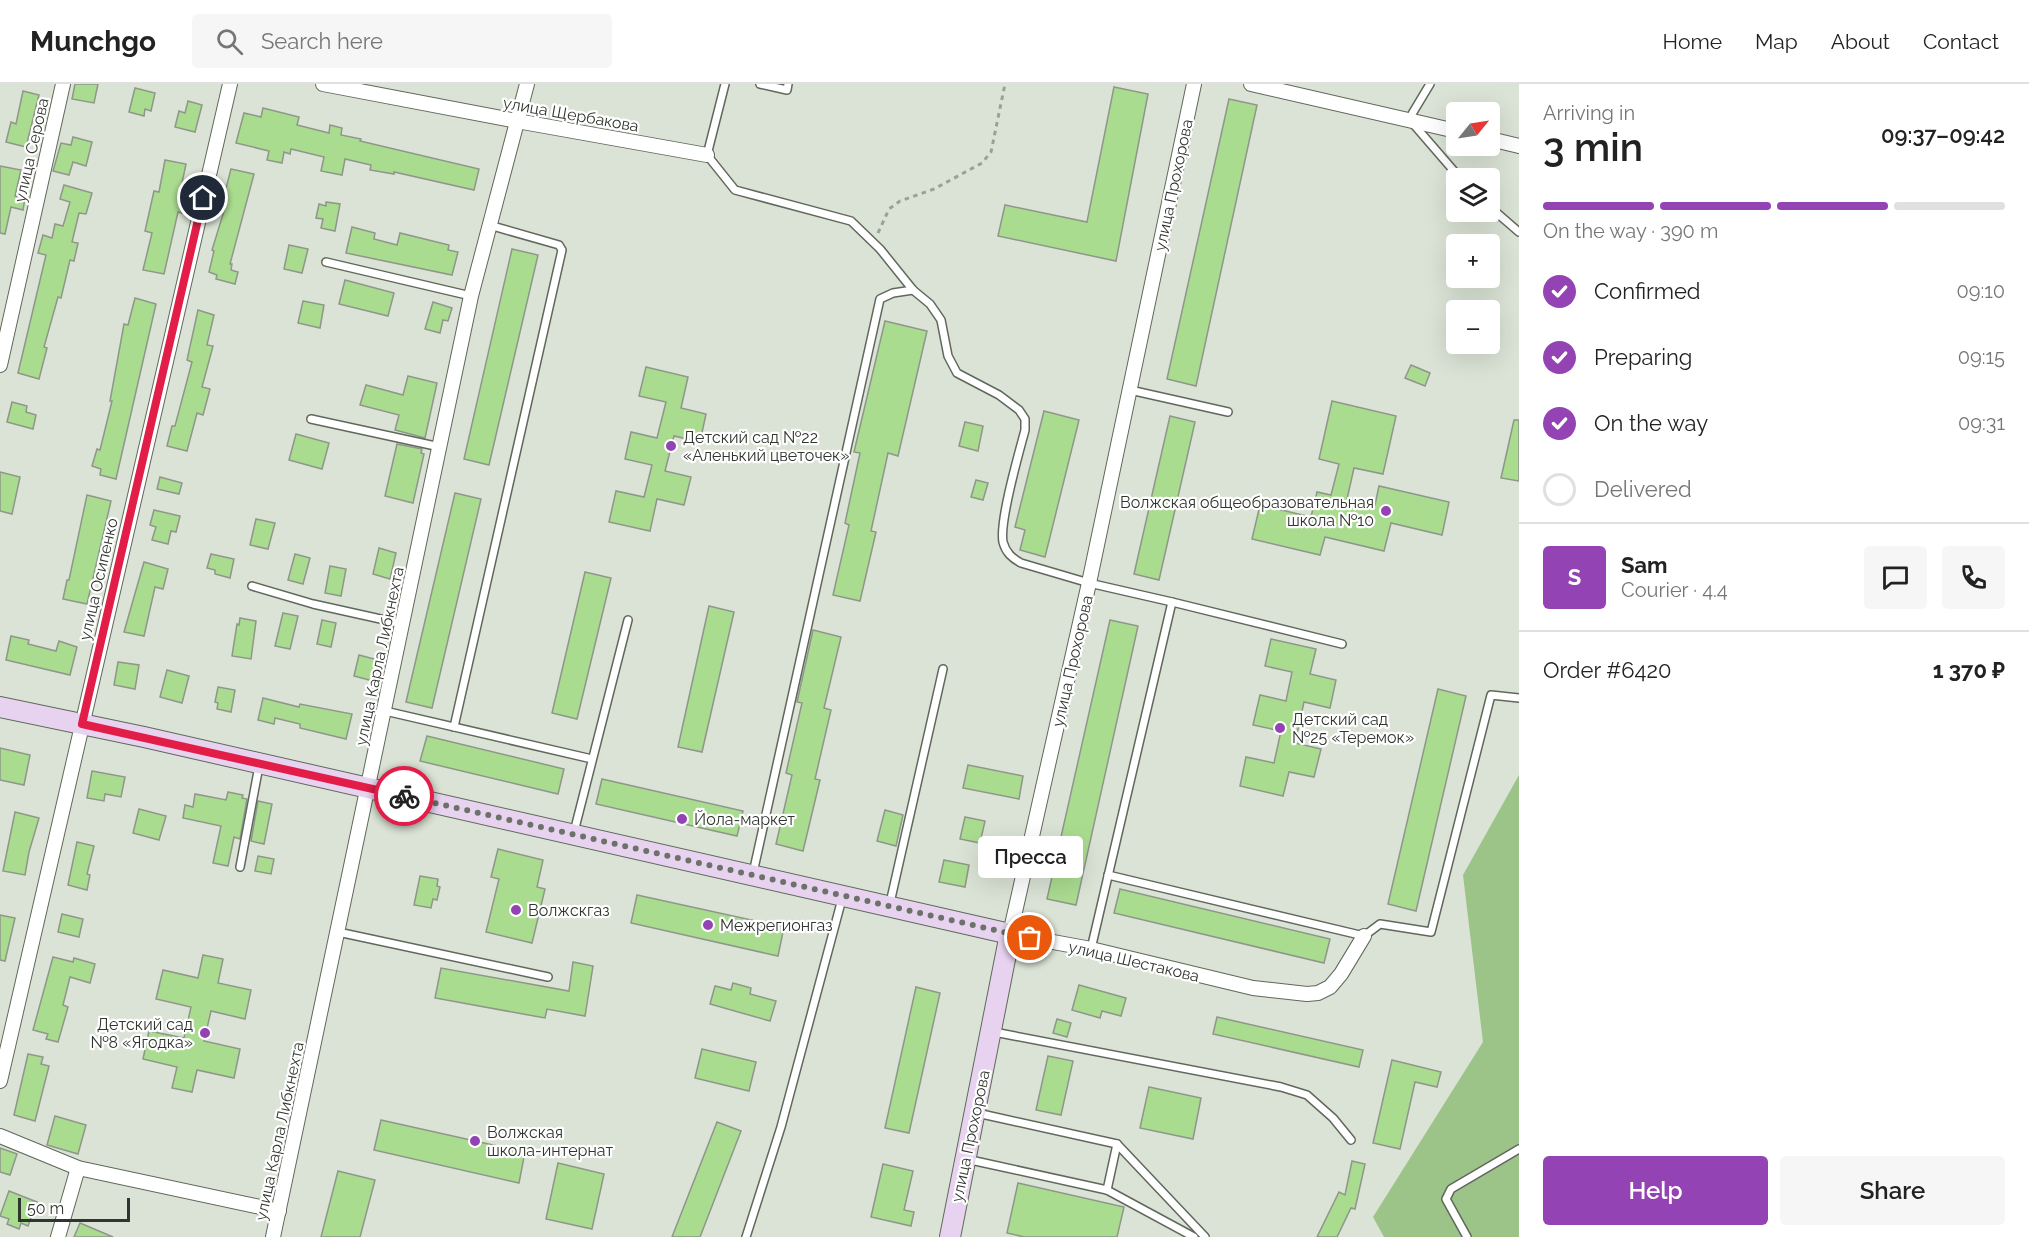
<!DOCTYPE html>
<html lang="en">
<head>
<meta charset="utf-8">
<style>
  :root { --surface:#fff; --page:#f6f6f6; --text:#222; --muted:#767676; --line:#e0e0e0; --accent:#9343b3 }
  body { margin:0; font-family:Raleway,sans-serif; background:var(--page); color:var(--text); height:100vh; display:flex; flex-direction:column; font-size:22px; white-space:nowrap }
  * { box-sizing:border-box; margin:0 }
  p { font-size:20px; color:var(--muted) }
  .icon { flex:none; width:33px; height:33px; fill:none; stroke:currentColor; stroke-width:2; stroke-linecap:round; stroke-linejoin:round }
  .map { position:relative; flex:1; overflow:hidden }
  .drawer { display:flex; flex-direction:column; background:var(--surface); width:510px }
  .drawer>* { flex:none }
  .needle { width:39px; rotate:60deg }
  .buttons { position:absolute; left:1446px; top:18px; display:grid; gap:12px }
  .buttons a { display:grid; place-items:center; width:54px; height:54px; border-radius:6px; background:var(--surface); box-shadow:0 6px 24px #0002; font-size:30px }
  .scale { position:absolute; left:18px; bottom:15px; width:112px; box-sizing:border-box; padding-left:6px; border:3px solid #31352f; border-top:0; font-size:16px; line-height:21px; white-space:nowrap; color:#31352f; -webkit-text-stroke:4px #fff; paint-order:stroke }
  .pin { position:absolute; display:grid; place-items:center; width:51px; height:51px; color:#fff; margin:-26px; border:3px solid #fff; border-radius:50%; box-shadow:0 2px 6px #0007 }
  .courier { position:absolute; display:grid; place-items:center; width:60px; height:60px; margin:-30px; border:4px solid #e11d48; border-radius:50%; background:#fff; color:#222; box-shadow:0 2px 8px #0007 }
  .bubble { position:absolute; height:42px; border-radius:6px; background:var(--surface); box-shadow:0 6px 24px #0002; font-size:20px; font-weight:600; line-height:42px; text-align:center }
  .head em { font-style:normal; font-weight:600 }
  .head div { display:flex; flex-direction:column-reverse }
  .head { display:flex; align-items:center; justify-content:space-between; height:102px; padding:0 24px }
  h1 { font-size:39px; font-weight:600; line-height:45px }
  .bar { display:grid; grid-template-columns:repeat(4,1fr); gap:9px 6px; align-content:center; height:72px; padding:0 24px }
  .bar i { height:8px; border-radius:4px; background:var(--line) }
  .bar .selected { background:var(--accent) }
  .bar p { grid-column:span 4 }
  .line { display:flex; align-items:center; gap:15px; padding:0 24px; border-top:2px solid var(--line) }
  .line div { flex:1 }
  .round { display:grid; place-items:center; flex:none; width:63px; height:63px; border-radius:6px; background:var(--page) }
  ol { padding:0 24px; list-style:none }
  li { display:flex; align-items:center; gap:18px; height:66px }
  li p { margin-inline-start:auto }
  li .icon { padding:6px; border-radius:50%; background:var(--accent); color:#fff; stroke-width:4 }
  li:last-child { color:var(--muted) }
  li i { width:33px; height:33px; border:3px solid var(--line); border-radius:50% }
  .action { display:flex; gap:12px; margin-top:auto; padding:12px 24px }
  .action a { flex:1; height:69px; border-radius:6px; background:var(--accent); color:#fff; font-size:24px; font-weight:600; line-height:69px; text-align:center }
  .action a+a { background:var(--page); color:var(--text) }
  header { display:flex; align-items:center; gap:36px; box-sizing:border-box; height:84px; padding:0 30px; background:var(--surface); border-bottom:2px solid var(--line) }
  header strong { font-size:28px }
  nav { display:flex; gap:33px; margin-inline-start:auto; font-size:21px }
  .search { width:420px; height:54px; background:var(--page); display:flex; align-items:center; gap:15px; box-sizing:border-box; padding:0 21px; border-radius:6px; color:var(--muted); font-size:22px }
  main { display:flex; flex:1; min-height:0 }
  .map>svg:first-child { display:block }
  .green { fill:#9cc388 }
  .building { fill:#aadc90; stroke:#8e978a; stroke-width:1.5 }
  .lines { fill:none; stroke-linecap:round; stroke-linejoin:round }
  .lane-casing { stroke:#60685c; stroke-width:10 }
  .street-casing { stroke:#60685c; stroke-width:16 }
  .secondary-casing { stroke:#60685c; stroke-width:22 }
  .path { stroke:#9aa196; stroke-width:3; stroke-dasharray:4.5 4.5; stroke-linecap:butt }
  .lane { stroke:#fff; stroke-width:7 }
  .street { stroke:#fff; stroke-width:14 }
  .secondary { stroke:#e7d3ef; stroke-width:20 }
  .done { stroke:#6c7269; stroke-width:6; stroke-dasharray:0 10.8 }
  .route { stroke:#e11d48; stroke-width:8 }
  .poi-dot { fill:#9343b3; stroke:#fff; stroke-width:2 }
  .labels { text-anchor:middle; stroke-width:4.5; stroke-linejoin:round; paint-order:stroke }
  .street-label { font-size:16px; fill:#31352f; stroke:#fff }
  .poi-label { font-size:16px; fill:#31352f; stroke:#fff; text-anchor:start }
</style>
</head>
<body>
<header>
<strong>Munchgo</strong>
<div class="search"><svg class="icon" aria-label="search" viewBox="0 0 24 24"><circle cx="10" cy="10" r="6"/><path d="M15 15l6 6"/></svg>Search here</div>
<nav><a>Home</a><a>Map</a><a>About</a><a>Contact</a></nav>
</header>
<main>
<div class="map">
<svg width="1519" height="1153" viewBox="0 0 1519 1153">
  <rect width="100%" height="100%" fill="#dae3d5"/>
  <!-- green -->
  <path class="green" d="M1519,691v462h-135l-11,-20 110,-175 -20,-167z"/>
  <!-- building -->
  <g class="building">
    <path d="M75,0h23l-4,19 -22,-4z"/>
    <path d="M1114,3l34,7 -32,167 -118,-25 7,-31 82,17z"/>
    <path d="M135,4l20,5 -4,18 -6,-2 -1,7 -15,-4z"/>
    <path d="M23,7l16,4 -13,52 -20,-5 5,-20 5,2z"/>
    <path d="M1229,15l28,6 -61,281 -29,-7z"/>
    <path d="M188,17l14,4 -7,27 -20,-5 4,-16 6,2z"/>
    <path d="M263,24l36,9 -2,8 32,8 1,-8 12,3 -1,7 20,4 -1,2 119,28 -5,21 -80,-18v2l-24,-4 1,-5 -26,-6 -3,16 -21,-4 3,-14 -33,-8 -1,5 -6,-2 -2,11 -15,-3 2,-9 -33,-8 8,-30 17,4z"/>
    <path d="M73,53l19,5 -6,24 -13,-4 -4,13 -16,-4 8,-28 10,2z"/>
    <path d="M165,76l21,4 -7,33 11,3 -4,14 -8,-2 -14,62 -21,-4 9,-37 -7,-2 9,-40 5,1z"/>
    <path d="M0,82l21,4 -6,26 10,2 -2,12 -12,-3 -6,27 -5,-1z"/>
    <path d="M231,85l23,5 -24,90h2l-1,6 7,2 -3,12 -19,-5 1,-4 -8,-3 5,-21 -2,-1 12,-39 -11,-3 3,-14 8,2z"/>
    <path d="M64,101l28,8 -6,21 -7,-1 -7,29 6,1 -4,18 -4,-1 -9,38 -3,-1 -14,50 3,1 -8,31 -21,-6 28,-118 -8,-2 5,-18 9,3 3,-14 8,2 7,-24 -10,-3z"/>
    <path d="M326,118l14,2 -5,27 -14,-3 2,-9 -7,-1 3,-14 7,2z"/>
    <path d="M352,143l23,6 -1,6 23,6 3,-12 49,12 -1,5 10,2 -6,23 -106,-22z"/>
    <path d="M289,161l19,4 -6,24 -18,-4z"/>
    <path d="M512,165l26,6 -49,210 -25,-6z"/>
    <path d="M345,196l49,13 -6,23 -49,-12z"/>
    <path d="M135,214l21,6 -40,175 -16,-4 1,-6 -9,-3 5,-17 3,1 12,-49h-2l14,-77 4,1z"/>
    <path d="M303,217l21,4 -4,23 -22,-5z"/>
    <path d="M433,218l19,6 -4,13 -5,-1 -3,13 -15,-4z"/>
    <path d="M198,226l16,5 -7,30 6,1 -11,41 8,2 -7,26 -6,-2 -10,38 -20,-5 5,-20h3l17,-64 -5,-2z"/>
    <path d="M885,237l42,10 -29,125 -10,-3 -17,78 5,1 -16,69 -27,-6 16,-70 -4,-2 15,-70 -6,-1z"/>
    <path d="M1411,281l19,8 -5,13 -20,-8z"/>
    <path d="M646,283l42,10 -7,31 25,6 -6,28 -26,-6 -9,35 26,6 -7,28 -27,-6 -7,32 -41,-9 7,-31 28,6 8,-32 -27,-6 6,-27 26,6 9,-36 -27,-6z"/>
    <path d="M408,292l29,7 -12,55 -30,-8 4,-15 -39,-10 6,-20 37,10z"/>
    <path d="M1332,317l64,15 -13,58 -29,-6 -7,31 28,6 4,-19 70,16 -7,33 -51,-12 -7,28 -59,-14 -5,18 -68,-16 8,-34 51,12 6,-25 14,3 8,-31 -20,-5z"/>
    <path d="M12,318l15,4 -1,6 10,3 -3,14 -26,-7z"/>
    <path d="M1044,327l35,9 -34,137 -25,-7 5,-20 -10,-3z"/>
    <path d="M1170,332l25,6 -36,158 -25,-6z"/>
    <path d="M1514,336h5v61l-18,-3z"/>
    <path d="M965,338l18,4 -5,25 -19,-5z"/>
    <path d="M296,350l33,9 -7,26 -33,-9z"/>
    <path d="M397,360l25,5 -1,4 3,1 -11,49 -28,-7z"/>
    <path d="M0,388l20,5 -8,37 -12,-3z"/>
    <path d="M160,393l22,6 -3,11 -22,-5z"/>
    <path d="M976,396l12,3 -5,17 -12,-3z"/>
    <path d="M455,409l26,6 -49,209 -26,-6z"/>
    <path d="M87,411l24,6 -24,103 -24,-5 4,-19h2z"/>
    <path d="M154,426l26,6 -4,16 -5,-1 -3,13 -16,-4 4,-13 -6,-2z"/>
    <path d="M256,435l19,4 -7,26 -18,-4z"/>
    <path d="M379,464l17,5 -6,26 -17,-5z"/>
    <path d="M211,470l23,5 -4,19 -15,-4v-4l-8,-2z"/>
    <path d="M295,470l15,4 -7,26 -15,-4z"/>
    <path d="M144,478l24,7 -5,20 -8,-2 -11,49 -20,-4z"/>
    <path d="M330,482l16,3 -5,27 -16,-3z"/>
    <path d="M585,488l26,6 -34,141 -25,-6z"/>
    <path d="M709,522l25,6 -32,140 -24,-5z"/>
    <path d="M283,529l15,3 -8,33 -15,-3z"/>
    <path d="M240,534l16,3 -5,38 -19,-3 5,-32 2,1z"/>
    <path d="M322,536l14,3 -5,24 -14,-3z"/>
    <path d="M1110,536l28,6 -62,279 -29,-6z"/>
    <path d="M813,546l28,7 -17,71 7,2 -16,69 5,1 -17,71 -27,-7 16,-69 -6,-2 16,-70 -5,-1z"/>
    <path d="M11,552l18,4 -1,4 28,7 3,-10 18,6 -7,28 -64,-15z"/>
    <path d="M1271,555l45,10 -6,25 26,6 -6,28 -26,-6 -9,41 26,6 -7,28 -25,-5 -6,24 -43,-10 6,-29 28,6 7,-32 -28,-6 7,-30 26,6 6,-29 -27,-6z"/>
    <path d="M359,571l19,5 -5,21 -19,-5z"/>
    <path d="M118,578l21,3 -4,24 -21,-4z"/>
    <path d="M167,586l22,6 -7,27 -22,-6z"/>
    <path d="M218,603l17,3 -4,22 -14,-3 1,-6 -3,-1z"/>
    <path d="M1438,605l28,7 -50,215 -28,-7z"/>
    <path d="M263,614l36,9 1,-3 52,10 -6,25 -46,-11v-4l-25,-6 -1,6 -16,-4z"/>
    <path d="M427,652l137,33 -6,25 -138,-33z"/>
    <path d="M0,664l30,7 -6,30 -24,-5z"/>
    <path d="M968,681l55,11 -4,23 -56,-11z"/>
    <path d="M92,687l33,6 -4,20 -16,-3 -1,7 -17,-3z"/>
    <path d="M602,695l141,32 -6,25 -141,-32z"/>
    <path d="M228,708l15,3 -1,3 5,1 -7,40 -6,-2 -6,29 -15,-3 8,-37 -38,-8 2,-13 8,2 2,-13 31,6z"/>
    <path d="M258,717l14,3 -8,40 -13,-3z"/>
    <path d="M139,725l27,7 -7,24 -26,-7z"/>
    <path d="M885,726l18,5 -7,31 -19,-5z"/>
    <path d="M15,728l24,6 -10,34 -4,23 -22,-4z"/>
    <path d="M965,733l20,4 -5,22 -20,-4z"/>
    <path d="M77,758l17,4 -7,28 3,1 -3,15 -19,-5z"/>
    <path d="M498,765l45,11 -6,27 8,2 -13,54 -46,-11 13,-53 -8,-2z"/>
    <path d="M258,772l16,3 -3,15 -16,-3z"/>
    <path d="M944,776l25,5 -4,22 -26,-5z"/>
    <path d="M420,792l18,3 -1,7 3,1 -3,13 -4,-1 -2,9 -17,-3z"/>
    <path d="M1120,805l210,50 -6,24 -210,-50z"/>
    <path d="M637,811l147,32 -6,29 -147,-33z"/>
    <path d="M62,830l21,5 -4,18 -21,-5z"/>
    <path d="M0,831l15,3 -10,43 -5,-1z"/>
    <path d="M203,871l20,4 -5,24 33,7 -6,29 -34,-8 -7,30 36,8 -6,29 -37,-8 -5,22 -20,-4 5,-21 -34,-8 6,-28 35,7 7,-31 -35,-8 7,-29 35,8z"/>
    <path d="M53,873l20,5 1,-4 21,6 -5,19 -20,-6 -7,28 5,2 -10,35 -12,-3 2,-5 -15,-4z"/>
    <path d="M573,878l20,4 -8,50 -38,-7 -2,9 -110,-20 6,-30 128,23z"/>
    <path d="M733,899l18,5 -1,6 26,7 -6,20 -60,-17 5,-18 16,4z"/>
    <path d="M1079,901l47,13 -5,18 -19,-5 -2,7 -28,-8z"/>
    <path d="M916,903l24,6 -31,140 -24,-5z"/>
    <path d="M1217,933l146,33 -4,17 -146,-33z"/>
    <path d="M1057,935l14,4 -4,14 -14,-4z"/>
    <path d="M702,965l54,13 -7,29 -54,-13z"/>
    <path d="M28,970l15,3 -2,7 8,2 -14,55 -21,-6z"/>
    <path d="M1048,972l25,5 -12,54 -25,-5z"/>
    <path d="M1392,976l49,12 -4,15 -22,-5 -15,67 -27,-6z"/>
    <path d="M1149,1003l52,11 -8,41 -53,-11z"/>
    <path d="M55,1032l31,9 -8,29 -31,-9z"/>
    <path d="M381,1036l144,32 -6,31 -145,-33z"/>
    <path d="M717,1038l24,9 -41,106h-28z"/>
    <path d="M0,1064l17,6 -7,21 -10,-3z"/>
    <path d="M1352,1077l13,3 -10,45 -4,-1 -14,29h-20l22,-45 6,3z"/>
    <path d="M558,1079l46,11 -12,55 -46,-10z"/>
    <path d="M883,1080l30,7 -9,39 10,2 -3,14 -40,-9z"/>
    <path d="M338,1087l37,9 -15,57h-39z"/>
    <path d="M1018,1099l106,24 -7,30h-93l-17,-4z"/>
    <path d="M9,1107l28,11 -9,24 -7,-3 -2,6 -12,-5 2,-5 -9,-3z"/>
    <path d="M80,1139l33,14h-39z"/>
  </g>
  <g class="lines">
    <!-- lane casing -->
    <g class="lane-casing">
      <g id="lane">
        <path d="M725,0l-18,71 28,35 116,31 29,28 33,41 17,14 11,16 7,36 9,17 42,22 20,15 6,9v11c-6,23 -26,91 -22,112 3,11 9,16 18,21l68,20 83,19 -81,347"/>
        <path d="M760,0l27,6 1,-6"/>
        <path d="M1430,0l-21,35 51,59"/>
        <path d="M1490,123l29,25"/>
        <path d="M326,178l145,34"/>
        <path d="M1130,306l98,22"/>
        <path d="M311,335l129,28"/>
        <path d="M252,502l61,18 90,20"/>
        <path d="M1172,518l170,42"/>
        <path d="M385,627l207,48"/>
        <path d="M454,643l108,-477 -3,-5 -70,-20"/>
        <path d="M574,748l54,-212"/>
        <path d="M240,783l19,-101"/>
        <path d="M753,789l127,-574 13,-6 20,-3"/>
        <path d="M1108,791l256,61 16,-12 51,8 60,-237 28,3"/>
        <path d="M890,819l53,-234"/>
        <path d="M338,848l210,45"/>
        <path d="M994,948l287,55 26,8 26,23 18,22"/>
        <path d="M977,1029l140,31 88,93"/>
        <path d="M966,1075l141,31 87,47"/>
        <path d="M1107,1106l10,-46"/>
        <path d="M746,1153l35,-110 61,-228"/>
        <path d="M1467,1153l-21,-38 5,-10 68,-40"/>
      </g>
    </g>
    <!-- street casing -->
    <g class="street-casing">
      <g id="street">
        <path d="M323,0l194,37 190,34"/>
        <path d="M1194,0l-105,499 -79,351 81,15 162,39 54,6 11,-1 12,-6 11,-13 23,-38"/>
        <path d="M1251,0l205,47"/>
        <path d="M1490,55l29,7"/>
        <path d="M0,281l63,-281"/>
        <path d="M0,997l230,-997"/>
        <path d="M0,1052l78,32 201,43"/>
        <path d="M58,1153l20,-69"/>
        <path d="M273,1153l198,-941 56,-212"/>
      </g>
    </g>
    <!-- secondary casing -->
    <g class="secondary-casing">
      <path id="secondary" d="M0,623l144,30 866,197 -60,303"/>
    </g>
    <!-- path -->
    <path class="path" d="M878,149l11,-24 11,-8 34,-12 48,-26 9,-11 14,-68"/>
    <!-- lane -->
    <use href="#lane" class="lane"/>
    <!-- street -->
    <use href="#street" class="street"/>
    <!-- secondary -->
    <use href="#secondary" class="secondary"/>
  </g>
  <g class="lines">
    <!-- done -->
    <path class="done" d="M404,712l626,142"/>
    <!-- route -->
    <path class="route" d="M203,114l-121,526 322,72"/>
  </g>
  <!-- markers -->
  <g class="poi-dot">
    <circle cx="671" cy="362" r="6"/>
    <circle cx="1386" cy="427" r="6"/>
    <circle cx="1280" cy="644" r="6"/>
    <circle cx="682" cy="735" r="6"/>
    <circle cx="516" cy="826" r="6"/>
    <circle cx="708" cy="841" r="6"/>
    <circle cx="205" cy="949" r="6"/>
    <circle cx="475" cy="1057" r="6"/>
  </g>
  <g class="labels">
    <!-- street labels -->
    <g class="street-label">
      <text transform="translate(571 30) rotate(10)" y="6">улица Щербакова</text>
      <text transform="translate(31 66) rotate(-77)" y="6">улица Серова</text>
      <text transform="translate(1173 101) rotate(-78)" y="6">улица Прохорова</text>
      <text transform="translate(98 495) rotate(-77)" y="6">улица Осипенко</text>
      <text transform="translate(379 572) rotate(-78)" y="6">улица Карла Либкнехта</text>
      <text transform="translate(1072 577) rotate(-77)" y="6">улица Прохорова</text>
      <text transform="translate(1134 877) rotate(13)" y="6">улица Шестакова</text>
      <text transform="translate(279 1047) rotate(-78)" y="6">улица Карла Либкнехта</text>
      <text transform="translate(970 1052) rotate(-78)" y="6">улица Прохорова</text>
    </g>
    <!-- poi labels -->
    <g class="poi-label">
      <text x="683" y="359">Детский сад №22<tspan x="683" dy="18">«Аленький цветочек»</tspan></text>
      <text x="1374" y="424" text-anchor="end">Волжская общеобразовательная<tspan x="1374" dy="18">школа №10</tspan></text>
      <text x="1292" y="641">Детский сад<tspan x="1292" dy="18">№25 «Теремок»</tspan></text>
      <text x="694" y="741">Йола-маркет</text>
      <text x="528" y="832">Волжскгаз</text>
      <text x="720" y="847">Межрегионгаз</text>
      <text x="193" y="946" text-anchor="end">Детский сад<tspan x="193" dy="18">№8 «Ягодка»</tspan></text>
      <text x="487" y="1054">Волжская<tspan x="487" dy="18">школа-интернат</tspan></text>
    </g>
  </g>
</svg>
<div class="buttons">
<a><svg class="needle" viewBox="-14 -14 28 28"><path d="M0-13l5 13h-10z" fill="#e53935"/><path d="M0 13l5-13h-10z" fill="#767676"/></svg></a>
<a><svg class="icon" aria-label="layers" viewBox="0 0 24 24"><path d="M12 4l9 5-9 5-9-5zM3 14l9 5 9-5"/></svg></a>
<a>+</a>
<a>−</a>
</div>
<div class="scale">50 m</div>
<div class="pin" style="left:1030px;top:854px;background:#ea580c"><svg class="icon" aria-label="bag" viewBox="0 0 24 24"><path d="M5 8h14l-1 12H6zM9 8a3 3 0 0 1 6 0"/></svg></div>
<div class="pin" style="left:203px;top:114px;background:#1f2937"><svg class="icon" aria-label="home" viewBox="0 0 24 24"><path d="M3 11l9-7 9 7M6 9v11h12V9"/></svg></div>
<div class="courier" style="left:404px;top:712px"><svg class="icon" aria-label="bike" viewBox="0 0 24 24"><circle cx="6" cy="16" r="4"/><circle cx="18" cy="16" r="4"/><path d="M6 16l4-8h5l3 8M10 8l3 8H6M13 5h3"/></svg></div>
<div class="bubble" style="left:978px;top:752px;width:105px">Пресса</div>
</div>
<section class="drawer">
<div class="head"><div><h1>3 min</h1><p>Arriving in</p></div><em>09:37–09:42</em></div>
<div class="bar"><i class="selected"></i><i class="selected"></i><i class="selected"></i><i></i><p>On the way · 390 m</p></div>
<ol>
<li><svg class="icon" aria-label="check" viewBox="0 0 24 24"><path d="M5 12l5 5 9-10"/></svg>Confirmed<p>09:10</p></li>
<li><svg class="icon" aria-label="check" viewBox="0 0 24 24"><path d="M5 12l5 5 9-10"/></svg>Preparing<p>09:15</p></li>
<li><svg class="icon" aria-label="check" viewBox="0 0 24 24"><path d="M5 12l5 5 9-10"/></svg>On the way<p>09:31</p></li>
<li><i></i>Delivered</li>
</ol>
<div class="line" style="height:108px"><b class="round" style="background:var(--accent);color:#fff">S</b><div><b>Sam</b><p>Courier · 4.4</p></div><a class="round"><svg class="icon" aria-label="chat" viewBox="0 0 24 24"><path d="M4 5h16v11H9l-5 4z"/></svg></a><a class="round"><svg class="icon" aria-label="phone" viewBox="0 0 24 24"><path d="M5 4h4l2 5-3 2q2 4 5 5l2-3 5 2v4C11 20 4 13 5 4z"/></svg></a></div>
<div class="line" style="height:78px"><div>Order #6420</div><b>1 370 ₽</b></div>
<div class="action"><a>Help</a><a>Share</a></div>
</section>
</main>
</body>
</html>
